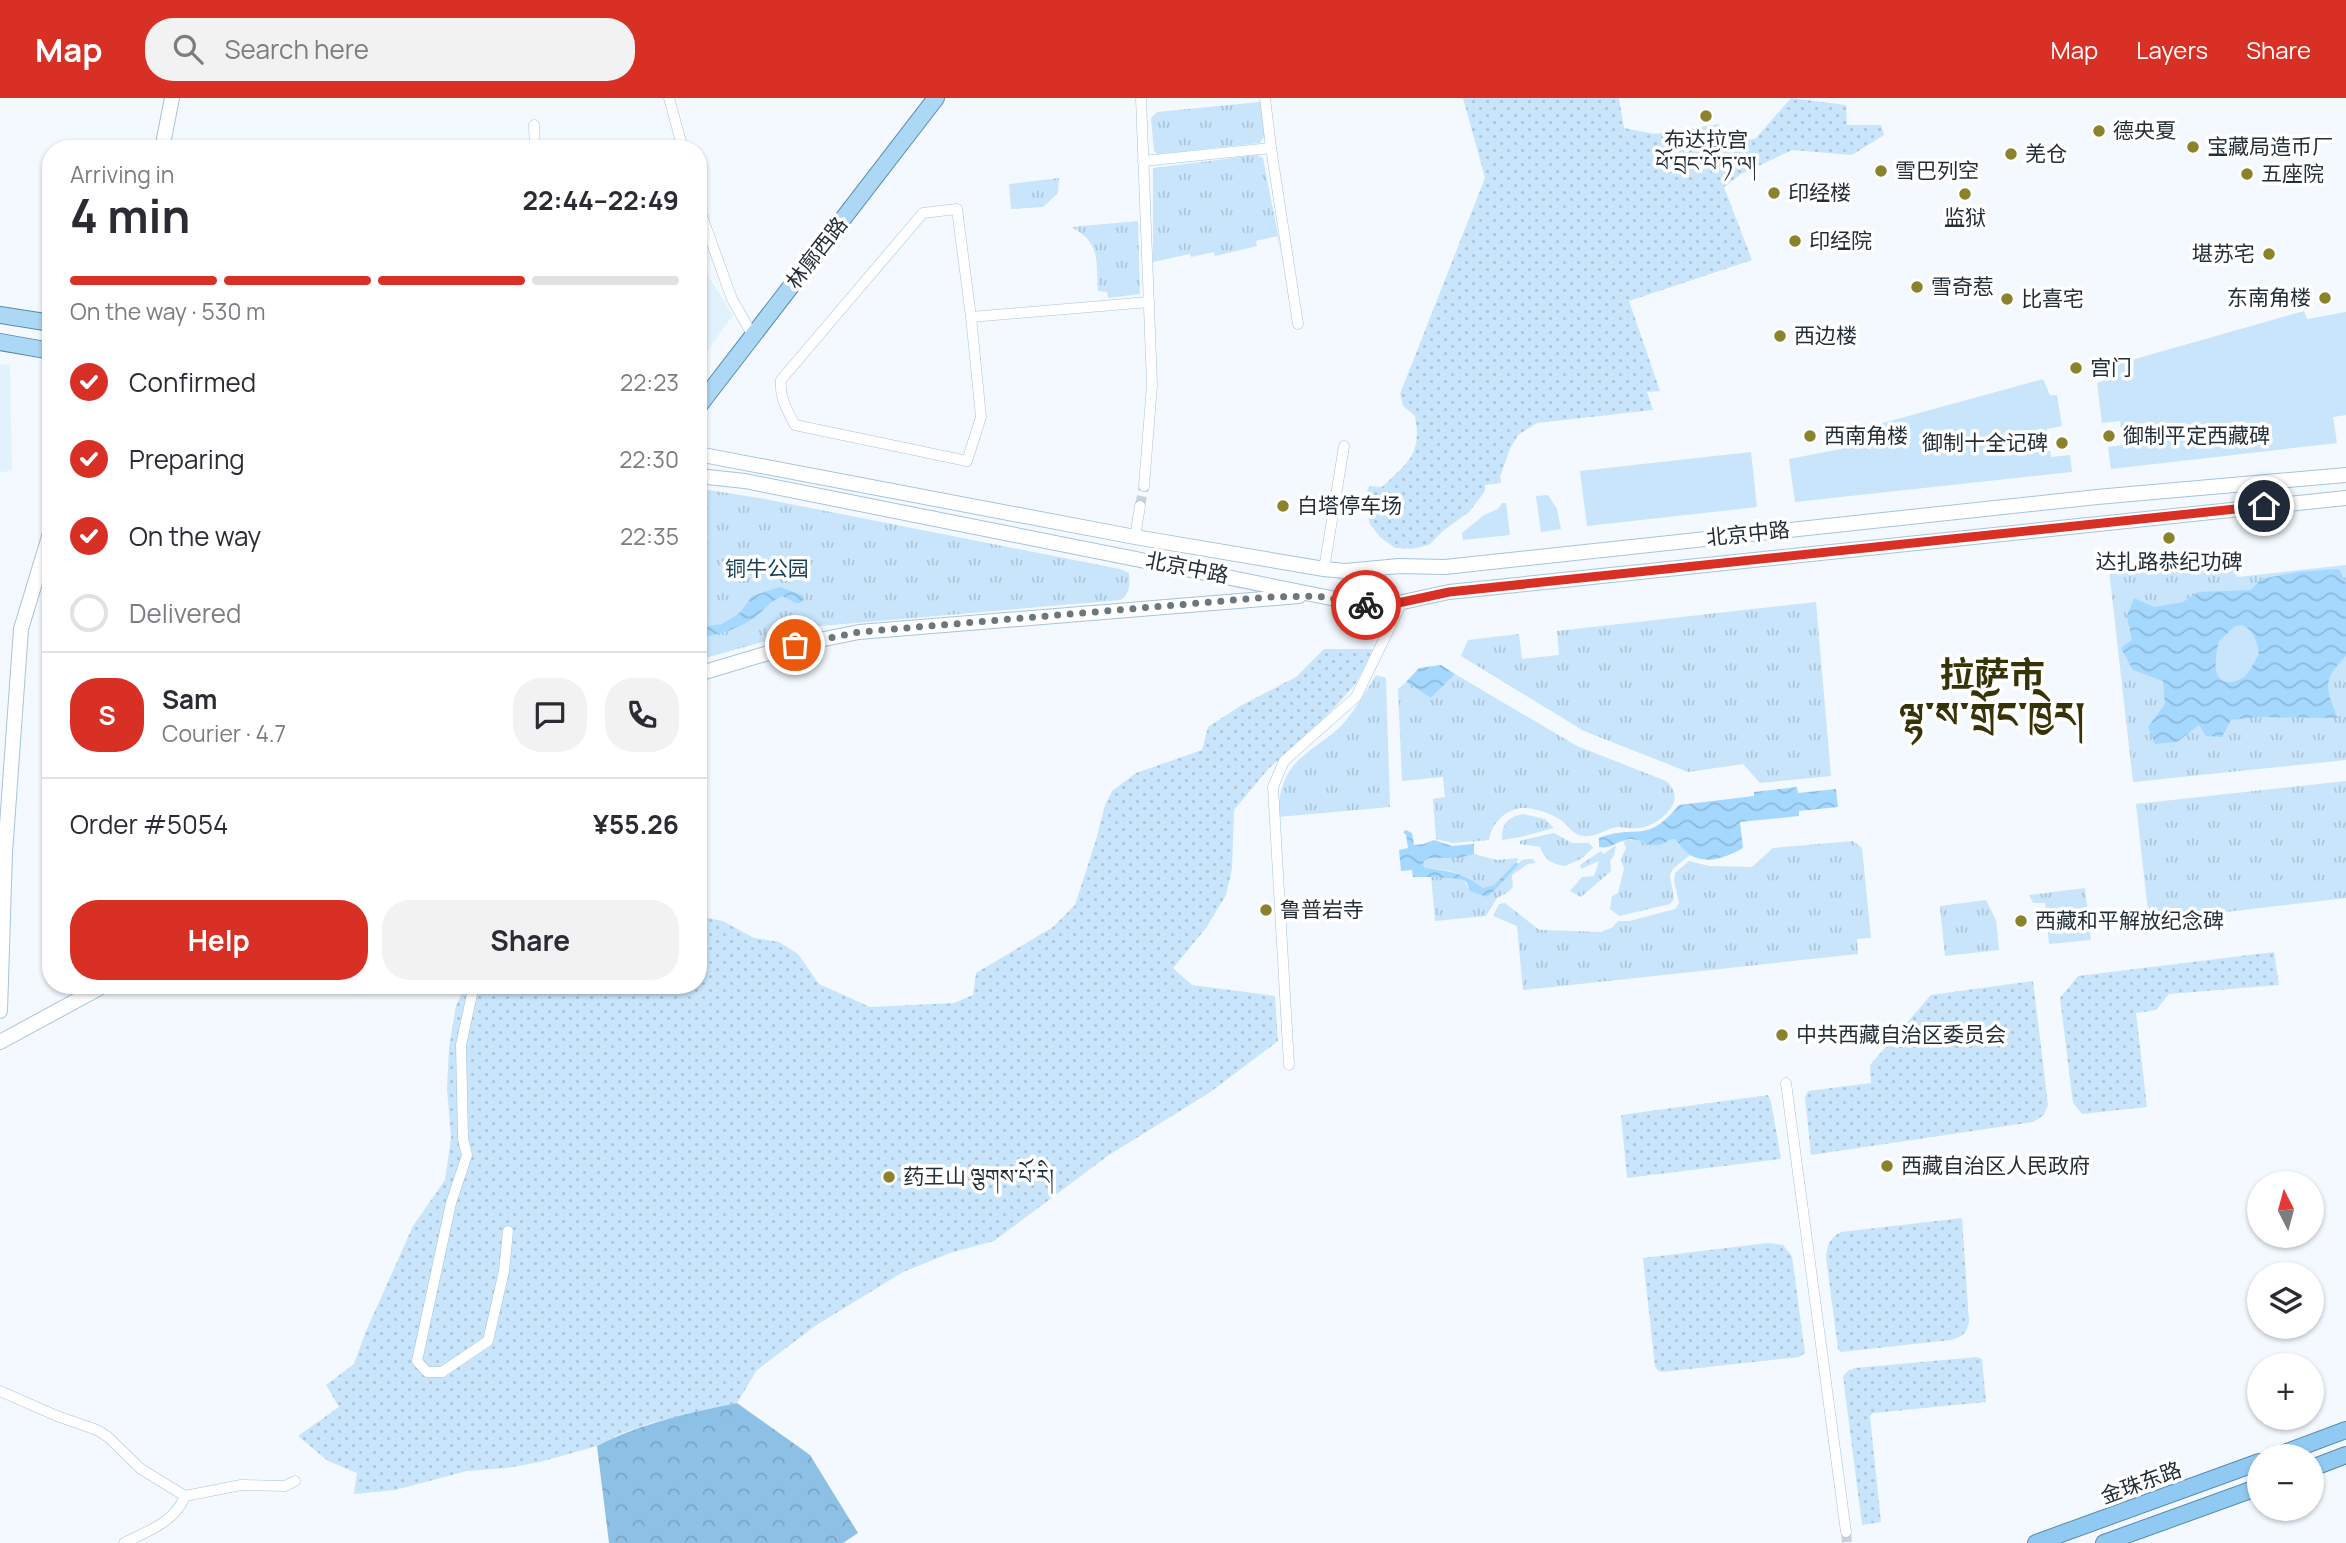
<!DOCTYPE html>
<html lang="en">
<head>
<meta charset="utf-8">
<style>
  :root { --surface:#fff; --page:#f2f2f3; --text:#2b2b33; --muted:#7c7c81; --line:#e1e1e2; --accent:#d93025 }
  body { margin:0; font-family:Manrope,"Noto Sans SC","Noto Serif Tibetan",sans-serif; background:var(--page); color:var(--text); height:100vh; display:flex; flex-direction:column; font-size:26px; white-space:nowrap }
  * { box-sizing:border-box; margin:0 }
  p { font-size:23px; color:var(--muted) }
  .icon { flex:none; width:38px; height:38px; fill:none; stroke:currentColor; stroke-width:2; stroke-linecap:round; stroke-linejoin:round }
  .map { position:relative; flex:1; overflow:hidden }
  .side { position:absolute; left:42px; top:42px; width:665px; height:854px; display:flex; flex-direction:column; background:var(--surface); border-radius:28px; box-shadow:0 2px 5px #0004 }
  .side>* { flex:none }
  .needle { width:46px; rotate:354deg }
  .fabs { position:absolute; left:2247px; top:1073px; display:grid; gap:14px }
  .fabs a { display:grid; place-items:center; width:77px; height:77px; border-radius:50%; background:var(--surface); box-shadow:0 2px 5px #0004; font-size:35px }
  .pin { position:absolute; display:grid; place-items:center; width:60px; height:60px; color:#fff; margin:-30px; border:4px solid #fff; border-radius:50%; box-shadow:0 2px 7px #0007 }
  .courier { position:absolute; display:grid; place-items:center; width:70px; height:70px; margin:-35px; border:5px solid #d93025; border-radius:50%; background:#fff; color:#222; box-shadow:0 2px 9px #0007 }
  .summary em { font-style:normal; font-weight:700 }
  .summary div { display:flex; flex-direction:column-reverse }
  .summary { display:flex; align-items:center; justify-content:space-between; height:119px; padding:0 28px }
  h1 { font-size:46px; font-weight:700; line-height:52px }
  .bar { display:grid; grid-template-columns:repeat(4,1fr); gap:10px 7px; align-content:center; height:84px; padding:0 28px }
  .bar i { height:9px; border-radius:5px; background:var(--line) }
  .bar .current { background:var(--accent) }
  .bar p { grid-column:span 4 }
  .line { display:flex; align-items:center; gap:18px; padding:0 28px; border-top:2px solid var(--line) }
  .line div { flex:1 }
  .round { display:grid; place-items:center; flex:none; width:74px; height:74px; border-radius:28px; background:var(--page) }
  ol { padding:0 28px; list-style:none }
  li { display:flex; align-items:center; gap:21px; height:77px }
  li p { margin-inline-start:auto }
  li .icon { padding:7px; border-radius:50%; background:var(--accent); color:#fff; stroke-width:4 }
  li:last-child { color:var(--muted) }
  li i { width:38px; height:38px; border:4px solid var(--line); border-radius:50% }
  .action { display:flex; gap:14px; margin-top:auto; padding:14px 28px }
  .action a { flex:1; height:80px; border-radius:28px; background:var(--accent); color:#fff; font-size:28px; font-weight:700; line-height:80px; text-align:center }
  .action a+a { background:var(--page); color:var(--text) }
  header { display:flex; align-items:center; gap:42px; box-sizing:border-box; height:98px; padding:0 35px; background:var(--accent); color:#fff }
  header strong { font-size:33px }
  nav { display:flex; gap:38px; margin-inline-start:auto; font-size:24px }
  .search { width:490px; height:63px; background:var(--page); display:flex; align-items:center; gap:18px; box-sizing:border-box; padding:0 24px; border-radius:28px; color:var(--muted); font-size:26px }
  .map>svg:first-child { display:block }
  .built { fill:#e2f2fd }
  .grass { fill:url(#grass-dots) }
  .forest { fill:url(#forest-crowns) }
  .park { fill:url(#park-tufts) }
  .garden { fill:#c8e5fb }
  .water { fill:url(#water-waves); fill-rule:evenodd }
  .lines { fill:none; stroke-linecap:round; stroke-linejoin:round }
  .minor-tunnel { stroke:#c9d1d6; stroke-width:10; stroke-dasharray:10 5; stroke-linecap:butt }
  .minor-casing { stroke:#a5c4dc; stroke-width:11 }
  .secondary-casing { stroke:#a5c4dc; stroke-width:16 }
  .primary-casing { stroke:#588baf; stroke-width:18 }
  .trunk-casing { stroke:#588baf; stroke-width:18 }
  .minor { stroke:#fff; stroke-width:10 }
  .secondary { stroke:#fff; stroke-width:14 }
  .primary { stroke:#acd7f5; stroke-width:16 }
  .trunk { stroke:#90caf2; stroke-width:16 }
  .done { stroke:#6c767d; stroke-width:7; stroke-dasharray:0 12.6 }
  .route { stroke:#d93025; stroke-width:9 }
  .poi-dot { fill:#8b832b; stroke:#fff; stroke-width:2.5 }
  .labels { text-anchor:middle; stroke-width:7; stroke-linejoin:round; paint-order:stroke }
  .poi-label { font-size:21px; fill:#232f38; stroke:#fff; text-anchor:start }
  .street-label { font-size:21px; fill:#232f38; stroke:#fff }
  .park-label { font-size:21px; fill:#173f58; stroke:#fff }
  .town-label { font-size:35px; font-weight:bold; fill:#373308; stroke:#fff }
</style>
</head>
<body>
<header>
<strong>Map</strong>
<div class="search"><svg class="icon" aria-label="search" viewBox="0 0 24 24"><circle cx="10" cy="10" r="6"/><path d="M15 15l6 6"/></svg>Search here</div>
<nav><a>Map</a><a>Layers</a><a>Share</a></nav>
</header>
<div class="map">
<svg width="2346" height="1445" viewBox="0 0 2346 1445">
  <defs>
    <pattern id="grass-dots" width="8" height="8" patternUnits="userSpaceOnUse" patternTransform="scale(1.75)"><rect width="8" height="8" fill="#c8e5fb"/><path d="M2 2h.1M6 6h.1" fill="none" stroke="#acc5d8" stroke-width="1.8" stroke-linecap="round"/></pattern>
    <pattern id="forest-crowns" width="20" height="18" patternUnits="userSpaceOnUse" patternTransform="scale(1.75)"><rect width="20" height="18" fill="#8dc0e5"/><path d="M2 6a3 3 0 1 1 6 0M12 15a3 3 0 1 1 6 0" fill="none" stroke="#79a5c5"/></pattern>
    <pattern id="park-tufts" width="24" height="20" patternUnits="userSpaceOnUse" patternTransform="scale(1.75)"><rect width="24" height="20" fill="#c8e5fb"/><path d="M3 7l-1-3M5 7V3M7 7l1-3M15 17l-1-3M17 17v-4M19 17l1-3" fill="none" stroke="#acc5d8"/></pattern>
    <pattern id="water-waves" width="16" height="10" patternUnits="userSpaceOnUse" patternTransform="scale(1.75)"><rect width="16" height="10" fill="#a4d8fe"/><path d="M0 5q4-4 8 0t8 0" fill="none" stroke="#8dbada"/></pattern>
  </defs>
  <rect width="100%" height="100%" fill="#f3f9fe"/>
  <!-- built -->
  <g class="built">
    <path d="M698,162l35,55 -35,49z"/>
    <path d="M0,266l10,1 2,106 -12,1z"/>
  </g>
  <!-- grass -->
  <g class="grass">
    <path d="M1463,0h156l5,30 31,6 64,-10 7,22 30,-8 35,-40 55,7 1,20h34l3,10 -32,20 -60,-5 -51,24 -17,13 28,73 -123,41 31,90 -13,1 6,18 -116,13 -19,12 -8,14 -10,28 1,6 -16,2v6l-15,20 -27,20 -14,14 -17,4 -17,-1 -15,-11 -10,-13 -7,-26 7,-12 12,1c26,-25 40,-32 33,-71l-12,-10 -3,-12 85,-216z"/>
    <path d="M1324,551h49l-17,34 -20,23 -35,35 -32,27 -35,42 -2,59 -6,26 -20,33 -33,40 19,17 83,11 3,45 -69,52 -100,62 -115,86 -44,12 -47,19 -88,54 -58,44 -20,33 -86,20 -31,11 -23,12 -57,16 -34,6 -39,3 -72,19 -41,4 3,-21 -29,-12 -30,-25 41,-29 -13,-22 28,-21 12,-33 47,-105 32,-46 6,-42 -4,-49 2,-41 7,-43 9,-17 -1,-3h234v-69l25,5 31,17 25,4 19,12 21,30 51,23 84,-4 19,-8 3,-22 77,-46 22,-22 21,-65 9,-35 7,-14 24,-18 66,-23 6,-23 34,-22 54,-28z"/>
    <path d="M2274,854l5,33 -110,9 -13,16 -20,3 11,94 -65,7 -9,-11 -13,-105 18,-22z"/>
    <path d="M2033,883l15,124 -4,10 -11,7 -222,33 -6,-58 3,-6 63,-8 -1,-18 61,-70z"/>
    <path d="M1768,997l3,7 10,57 -154,19 -6,-63z"/>
    <path d="M1962,1120l7,104c-2,11 -7,15 -18,18l-110,12 -3,-3 -12,-92c1,-11 4,-20 15,-25z"/>
    <path d="M1768,1145l15,2 9,11 13,97 -6,4 -137,15 -5,-2 -2,-4 -12,-108z"/>
    <path d="M1977,1259l5,2 4,43 -113,11 -3,3 11,106 -19,3 -19,-149 6,-6 6,-2z"/>
  </g>
  <!-- forest -->
  <path class="forest" d="M737,1305l73,52 48,78 -15,10h-234l-12,-97c44,-23 92,-33 140,-43z"/>
  <!-- park -->
  <g class="park">
    <path d="M1260,4l5,33 -5,8 -103,11 -3,-3 -3,-33 6,-6z"/>
    <path d="M1257,57l6,3 19,98 -5,-20 -21,5 1,5 -42,10 -1,-4 -23,5 -1,-3 -37,8v-94z"/>
    <path d="M1059,80l-1,15 -15,14 -32,2 -2,-25z"/>
    <path d="M1138,123l2,73 -32,4 -1,-6 -9,-1c-2,-30 3,-49 -27,-64z"/>
    <path d="M702,391l63,10 355,70 9,4c1,10 1,21 -8,27l-301,26 -122,34v-169z"/>
    <path d="M2235,459l2,20 109,-12v195l-213,22 -24,-212z"/>
    <path d="M1816,504l15,174 -71,7 -17,-19 -55,8 -104,-41 -123,-75 7,-16 51,-6 3,25 37,-4 -2,-24z"/>
    <path d="M1455,576l122,72 89,35c9,8 12,18 4,28 -10,13 -24,21 -41,19 -6,0 -11,-2 -16,0 -10,3 -20,10 -31,8 -9,-2 -14,-10 -21,-16 -11,-7 -27,-13 -40,-12 -17,2 -30,17 -32,32l-36,3 -17,-4 -3,-40 12,-2 -2,-20 -41,4 -4,-92 8,-7 25,16z"/>
    <path d="M1376,577l10,3 4,129 -112,10c1,-10 1,-22 5,-32 9,-30 40,-40 60,-61 13,-15 23,-33 33,-49z"/>
    <path d="M2346,683v117l-197,23 -13,-117z"/>
    <path d="M1523,716l22,5 9,9 -34,9 -18,3c-1,-16 6,-23 21,-26z"/>
    <path d="M1554,735l18,10h17l4,5 -12,11 -16,7c-13,-2 -20,-6 -25,-19l-20,-3v-3l3,-1z"/>
    <path d="M1633,741l20,6 21,-6 16,16c-28,22 -19,15 -16,44l-4,5 -51,12 -9,-7 2,-13 6,-3 6,-24 -3,-10 5,-11 -3,-7z"/>
    <path d="M1853,743l9,7 9,90 -14,1 1,15 -335,36 -6,-64 -24,-10 6,-12 6,-1 33,26 4,1 59,2 12,-5 5,-6h12l45,-12 4,-6 -5,-22 1,-8 14,-12 20,5 43,1 21,-19z"/>
    <path d="M1616,747l-2,10 -4,6 1,10 -30,26 -11,-6 12,-14 12,-1 5,-15 -18,8 -1,-4 21,-14 3,3z"/>
    <path d="M1474,756l23,6 20,-2 1,2 -24,25 -11,3c-17,-15 -34,-18 -57,-20l-3,-3 1,-4 5,-3h29z"/>
    <path d="M1527,761h6l3,4 -8,1 -16,11 1,12 -5,5 -11,6 -11,18 -51,5 -4,-46 33,5 4,8 19,9 7,-6 28,-31z"/>
    <path d="M2085,790l6,52 -42,4 -4,-41h-12l-4,-8z"/>
    <path d="M1986,802l10,20 3,30 -54,6 -5,-50z"/>
  </g>
  <!-- garden -->
  <g class="garden">
    <path d="M2304,213l3,8 39,-7v103l-13,2 4,26 -226,26 -3,-22 15,-2 -3,-24 -18,2 -5,-40 19,-6 -2,-12z"/>
    <path d="M2043,281l7,16h7l5,31 -15,3 4,28 19,-2 2,17 -277,30 -6,-43 52,-10 -2,-14z"/>
    <path d="M1751,354l6,55 -170,19 -7,-55z"/>
    <path d="M1548,397l9,14 4,20 -20,3 -5,-36z"/>
    <path d="M1502,405h4l4,32 -47,5 -1,-7 22,-18 14,-6z"/>
    <path d="M2242,527c11,4 16,18 17,29 -4,6 -7,14 -12,20 -3,4 -10,7 -15,8 -23,2 -16,-28 -13,-42l16,-14z"/>
  </g>
  <!-- water -->
  <g class="water">
    <path d="M2339,471l7,14v73c-24,24 -21,32 -8,62l-80,-1 -27,3 -9,17 -16,-1 -7,-11 -22,17 -22,2 -7,-17 17,-23 -2,-23 -30,-11 -12,-22 11,-8 -5,-24 7,-18 20,9 29,-5 15,-10 53,-2 10,-11 36,-7zM2242,527c11,4 16,18 17,29 -4,6 -7,14 -12,20 -3,4 -10,7 -15,8 -23,2 -16,-28 -13,-41l16,-15z"/>
    <path d="M780,489l22,8 1,5 -3,3h-4l-14,-7c-12,5 -20,17 -31,24 -15,10 -35,15 -53,18v-13l10,1 14,-2 18,-11 12,-17z"/>
    <path d="M1441,567l14,9 -24,24 -25,-16 13,-14z"/>
    <path d="M1797,689l1,6 38,-4 2,18 -39,4v5l-59,6 3,26c-15,9 -36,17 -53,7 -6,-4 -10,-11 -16,-16 -6,1 -10,5 -16,6 -11,2 -21,-9 -33,-5 -11,3 -14,9 -26,7v-9c39,-15 46,8 80,-33l75,-9v-4z"/>
    <path d="M1406,732l6,3 2,12 10,-1 10,-4 18,6 22,-2v10l-15,4h-30l-5,3 -1,4 3,3c23,3 39,5 57,20l11,-3 22,-23 3,2 -25,27 -7,6 -17,-6c-2,-3 -2,-8 -5,-10 -4,-4 -45,-4 -52,-4l-1,-7 -11,1 -2,-21 9,-2 -2,-13 -3,-3z"/>
  </g>
  <g class="lines">
    <!-- minor-tunnel -->
    <g class="minor-tunnel">
      <path d="M1140,408l4,-20"/>
      <path d="M1846,1434l1,11"/>
    </g>
    <!-- minor casing -->
    <g class="minor-casing">
      <g id="minor">
        <path d="M669,0l14,51"/>
        <path d="M1141,0l11,287 -8,101"/>
        <path d="M1265,0l6,50 27,176"/>
        <path d="M534,27l1,24"/>
        <path d="M1143,63l128,-13"/>
        <path d="M698,107l34,94 21,37"/>
        <path d="M957,111l14,108 10,100 -14,44 -172,-36c-8,-15 -16,-28 -14,-45l142,-167z"/>
        <path d="M971,219l178,-15"/>
        <path d="M1135,439l5,-31"/>
        <path d="M1324,471l20,-123"/>
        <path d="M474,887l-13,60 2,94 4,16 -16,48 -34,158 10,11h15l46,-31 16,-70 4,-40"/>
        <path d="M1289,967l-16,-278 11,-26 72,-64 46,-95"/>
        <path d="M1786,985l60,449"/>
        <path d="M0,1293l57,25 40,14 11,7 33,32 44,27 56,-11 44,1 10,-5"/>
        <path d="M124,1445c24,-12 51,-21 61,-47"/>
      </g>
    </g>
    <!-- secondary casing -->
    <g class="secondary-casing">
      <g id="secondary">
        <path d="M162,51l10,-51"/>
        <path d="M698,356l437,83 189,32 21,2 54,-5 46,1 652,-70 249,-22"/>
        <path d="M698,378l47,5 621,124 32,-2 51,-11 897,-94"/>
        <path d="M698,576l97,-29 64,-13 440,-36"/>
        <path d="M0,913l5,-158 16,-224 30,-99"/>
        <path d="M0,944l105,-57"/>
      </g>
    </g>
    <!-- primary casing -->
    <g class="primary-casing">
      <g id="primary">
        <path d="M0,217l51,8"/>
        <path d="M0,244l51,9"/>
        <path d="M698,309l238,-309"/>
      </g>
    </g>
    <!-- trunk casing -->
    <g class="trunk-casing">
      <g id="trunk">
        <path d="M2276,1358l70,-26"/>
        <path d="M2312,1370l34,-13"/>
        <path d="M2036,1445l223,-81"/>
        <path d="M2104,1445l155,-56"/>
      </g>
    </g>
    <!-- minor -->
    <use href="#minor" class="minor"/>
    <!-- secondary -->
    <use href="#secondary" class="secondary"/>
    <!-- primary -->
    <use href="#primary" class="primary"/>
    <!-- trunk -->
    <use href="#trunk" class="trunk"/>
  </g>
  <g class="lines">
    <!-- done -->
    <path class="done" d="M795,547l64,-13 411,-35 47,-1 49,9"/>
    <!-- route -->
    <path class="route" d="M1366,507l32,-2 51,-11 815,-86"/>
  </g>
  <!-- markers -->
  <g class="poi-dot">
    <circle cx="1706" cy="18" r="7"/>
    <circle cx="2099" cy="33" r="7"/>
    <circle cx="2193" cy="49" r="7"/>
    <circle cx="2011" cy="56" r="7"/>
    <circle cx="1881" cy="73" r="7"/>
    <circle cx="2247" cy="76" r="7"/>
    <circle cx="1774" cy="95" r="7"/>
    <circle cx="1965" cy="96" r="7"/>
    <circle cx="1795" cy="143" r="7"/>
    <circle cx="2269" cy="156" r="7"/>
    <circle cx="1917" cy="189" r="7"/>
    <circle cx="2325" cy="200" r="7"/>
    <circle cx="2007" cy="201" r="7"/>
    <circle cx="1780" cy="238" r="7"/>
    <circle cx="2076" cy="270" r="7"/>
    <circle cx="1810" cy="338" r="7"/>
    <circle cx="2109" cy="338" r="7"/>
    <circle cx="2062" cy="345" r="7"/>
    <circle cx="1283" cy="408" r="7"/>
    <circle cx="2169" cy="440" r="7"/>
    <circle cx="1266" cy="812" r="7"/>
    <circle cx="2021" cy="823" r="7"/>
    <circle cx="1782" cy="937" r="7"/>
    <circle cx="1887" cy="1068" r="7"/>
    <circle cx="889" cy="1079" r="7"/>
  </g>
  <g class="labels">
    <!-- poi labels -->
    <g class="poi-label">
      <text x="2113" y="40">德央夏</text>
      <text x="1706" y="49" text-anchor="middle">布达拉宫<tspan x="1706" dy="24">ཕོ་བྲང་པོ་ཏ་ལ།</tspan></text>
      <text x="2207" y="56">宝藏局造币厂</text>
      <text x="2025" y="63">羌仓</text>
      <text x="1895" y="80">雪巴列空</text>
      <text x="2261" y="83">五座院</text>
      <text x="1788" y="102">印经楼</text>
      <text x="1965" y="127" text-anchor="middle">监狱</text>
      <text x="1809" y="150">印经院</text>
      <text x="2255" y="163" text-anchor="end">堪苏宅</text>
      <text x="1931" y="196">雪奇惹</text>
      <text x="2311" y="207" text-anchor="end">东南角楼</text>
      <text x="2021" y="208">比喜宅</text>
      <text x="1794" y="245">西边楼</text>
      <text x="2090" y="277">宫门</text>
      <text x="1824" y="345">西南角楼</text>
      <text x="2123" y="345">御制平定西藏碑</text>
      <text x="2048" y="352" text-anchor="end">御制十全记碑</text>
      <text x="1297" y="415">白塔停车场</text>
      <text x="2169" y="471" text-anchor="middle">达扎路恭纪功碑</text>
      <text x="1280" y="819">鲁普岩寺</text>
      <text x="2035" y="830">西藏和平解放纪念碑</text>
      <text x="1796" y="944">中共西藏自治区委员会</text>
      <text x="1901" y="1075">西藏自治区人民政府</text>
      <text x="903" y="1086">药王山 ལྕགས་པོ་རི།</text>
    </g>
    <!-- street labels -->
    <g class="street-label">
      <text transform="translate(817 155) rotate(-52)" y="7">林廓西路</text>
      <text transform="translate(1748 436) rotate(-6)" y="7">北京中路</text>
      <text transform="translate(1187 470) rotate(11)" y="7">北京中路</text>
      <text transform="translate(2141 1385) rotate(-20)" y="7">金珠东路</text>
    </g>
    <!-- park labels -->
    <g class="park-label">
      <text x="767" y="478">铜牛公园</text>
    </g>
    <!-- town labels -->
    <g class="town-label">
      <text x="1992" y="589">拉萨市<tspan x="1992" dy="40">ལྷ་ས་གྲོང་ཁྱེར།</tspan></text>
    </g>
  </g>
</svg>
<div class="fabs">
<a><svg class="needle" viewBox="-14 -14 28 28"><path d="M0-13l5 13h-10z" fill="#e53935"/><path d="M0 13l5-13h-10z" fill="#7c7c81"/></svg></a>
<a><svg class="icon" aria-label="layers" viewBox="0 0 24 24"><path d="M12 4l9 5-9 5-9-5zM3 14l9 5 9-5"/></svg></a>
<a>+</a>
<a>−</a>
</div>
<div class="pin" style="left:795px;top:547px;background:#ea580c"><svg class="icon" aria-label="bag" viewBox="0 0 24 24"><path d="M5 8h14l-1 12H6zM9 8a3 3 0 0 1 6 0"/></svg></div>
<div class="pin" style="left:2264px;top:408px;background:#1f2937"><svg class="icon" aria-label="home" viewBox="0 0 24 24"><path d="M3 11l9-7 9 7M6 9v11h12V9"/></svg></div>
<div class="courier" style="left:1366px;top:507px"><svg class="icon" aria-label="bike" viewBox="0 0 24 24"><circle cx="6" cy="16" r="4"/><circle cx="18" cy="16" r="4"/><path d="M6 16l4-8h5l3 8M10 8l3 8H6M13 5h3"/></svg></div>
<section class="side">
<div class="summary"><div><h1>4 min</h1><p>Arriving in</p></div><em>22:44–22:49</em></div>
<div class="bar"><i class="current"></i><i class="current"></i><i class="current"></i><i></i><p>On the way · 530 m</p></div>
<ol>
<li><svg class="icon" aria-label="check" viewBox="0 0 24 24"><path d="M5 12l5 5 9-10"/></svg>Confirmed<p>22:23</p></li>
<li><svg class="icon" aria-label="check" viewBox="0 0 24 24"><path d="M5 12l5 5 9-10"/></svg>Preparing<p>22:30</p></li>
<li><svg class="icon" aria-label="check" viewBox="0 0 24 24"><path d="M5 12l5 5 9-10"/></svg>On the way<p>22:35</p></li>
<li><i></i>Delivered</li>
</ol>
<div class="line" style="height:126px"><b class="round" style="background:var(--accent);color:#fff">S</b><div><b>Sam</b><p>Courier · 4.7</p></div><a class="round"><svg class="icon" aria-label="chat" viewBox="0 0 24 24"><path d="M4 5h16v11H9l-5 4z"/></svg></a><a class="round"><svg class="icon" aria-label="phone" viewBox="0 0 24 24"><path d="M5 4h4l2 5-3 2q2 4 5 5l2-3 5 2v4C11 20 4 13 5 4z"/></svg></a></div>
<div class="line" style="height:91px"><div>Order #5054</div><b>¥55.26</b></div>
<div class="action"><a>Help</a><a>Share</a></div>
</section>
</div>
</body>
</html>
